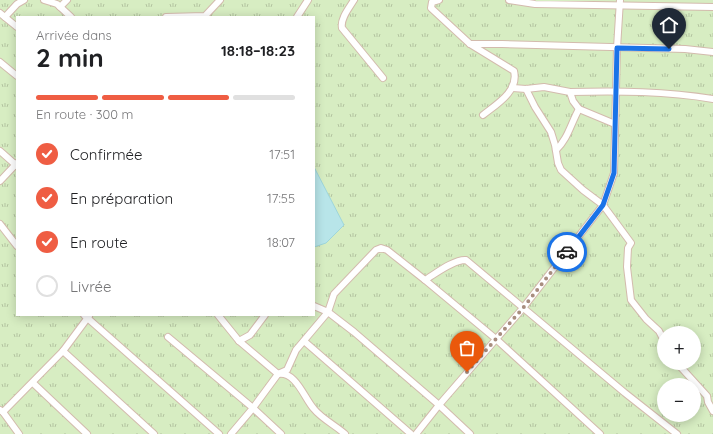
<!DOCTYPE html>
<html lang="fr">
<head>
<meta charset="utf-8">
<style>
  :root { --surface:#fff; --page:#f6f6f6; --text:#202124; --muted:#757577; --line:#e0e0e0; --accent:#ef5d43 }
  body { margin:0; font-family:Quicksand,sans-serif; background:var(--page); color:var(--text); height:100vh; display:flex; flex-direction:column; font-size:15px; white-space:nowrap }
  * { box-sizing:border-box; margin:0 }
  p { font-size:13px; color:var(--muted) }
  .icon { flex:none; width:22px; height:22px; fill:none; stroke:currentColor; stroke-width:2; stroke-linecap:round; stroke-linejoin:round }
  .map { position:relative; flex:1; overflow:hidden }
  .side { position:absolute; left:16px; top:16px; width:299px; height:300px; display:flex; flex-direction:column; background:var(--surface); border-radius:0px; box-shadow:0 2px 10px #0003 }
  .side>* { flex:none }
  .buttons { position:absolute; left:657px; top:326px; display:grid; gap:8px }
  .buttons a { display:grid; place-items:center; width:44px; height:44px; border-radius:50%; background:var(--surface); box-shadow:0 2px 10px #0003; font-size:20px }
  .pin { position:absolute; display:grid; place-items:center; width:34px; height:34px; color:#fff; margin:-41px -17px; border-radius:50% 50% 50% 0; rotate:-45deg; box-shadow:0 0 4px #0007 }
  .pin .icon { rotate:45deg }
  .courier { position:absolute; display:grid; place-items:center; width:40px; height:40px; margin:-20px; border:3px solid #1a73e8; border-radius:50%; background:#fff; color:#222; box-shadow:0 1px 5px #0007 }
  .headline em { font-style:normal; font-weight:700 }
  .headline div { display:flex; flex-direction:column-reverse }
  .headline { display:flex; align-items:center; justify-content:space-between; height:68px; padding:0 20px }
  h1 { font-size:26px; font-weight:700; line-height:30px }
  .bar { display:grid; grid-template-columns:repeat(4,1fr); gap:6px 4px; align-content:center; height:48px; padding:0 20px }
  .bar i { height:5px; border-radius:3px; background:var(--line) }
  .bar .selected { background:var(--accent) }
  .bar p { grid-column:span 4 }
  ol { padding:0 20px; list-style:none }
  li { display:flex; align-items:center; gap:12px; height:44px }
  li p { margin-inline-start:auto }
  li .icon { padding:4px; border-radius:50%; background:var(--accent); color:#fff; stroke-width:4 }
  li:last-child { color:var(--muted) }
  li i { width:22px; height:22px; border:2px solid var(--line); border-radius:50% }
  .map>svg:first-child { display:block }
  .grass { fill:url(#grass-tufts); fill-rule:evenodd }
  .water { fill:#b8e5e9; stroke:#9ed6db }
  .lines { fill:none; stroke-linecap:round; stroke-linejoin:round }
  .street-casing { stroke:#d3bbad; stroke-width:8 }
  .street { stroke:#fff; stroke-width:6 }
  .done { stroke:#a88d7f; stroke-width:4; stroke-dasharray:0 7.2 }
  .route { stroke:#1a73e8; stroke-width:5 }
</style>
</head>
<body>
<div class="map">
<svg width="713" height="434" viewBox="0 0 713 434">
  <defs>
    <pattern id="grass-tufts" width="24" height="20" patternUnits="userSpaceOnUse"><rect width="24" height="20" fill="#d7edc2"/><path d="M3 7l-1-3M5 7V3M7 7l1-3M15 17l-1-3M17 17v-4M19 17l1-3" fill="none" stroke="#b3c3a0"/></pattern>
  </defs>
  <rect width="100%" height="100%" fill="#fef2e5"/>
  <!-- grass -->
  <path class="grass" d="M0,0h713v434h-713zM17,17h297v298h-297zM664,333h30v30h-30zM664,385h30v30h-30z"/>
  <!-- water -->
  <path class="water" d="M314,167l30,58 -18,18 -12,4z"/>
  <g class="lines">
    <!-- street casing -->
    <g class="street-casing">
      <g id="street">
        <path d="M44,0l13,4 14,13"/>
        <path d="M354,0c-5,8 -14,19 -12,28l41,50"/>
        <path d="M439,0l-7,2 -1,6 39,36 44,27c5,20 -17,33 -31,44"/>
        <path d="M509,0l26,4 178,3"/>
        <path d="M60,7l7,-7"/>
        <path d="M0,13l17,14"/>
        <path d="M5,17l12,-13 7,-4"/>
        <path d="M166,17l39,-1 15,-16"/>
        <path d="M297,17l11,-17"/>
        <path d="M470,44h32l183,5 28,3"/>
        <path d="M0,62l17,14"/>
        <path d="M513,88l13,1 18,-2 26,5 3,9 6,8 36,15"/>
        <path d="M526,89l9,18 16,25 4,13 3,18 3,7 22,20 20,15 28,38 -3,5 -1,19 4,33 15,19 13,12 5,10"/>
        <path d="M570,92c48,-1 96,-1 143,7"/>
        <path d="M556,150c12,-11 15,-27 23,-41"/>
        <path d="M0,151l17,15"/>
        <path d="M0,181l17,-18"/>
        <path d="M0,224l17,22"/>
        <path d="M425,280l71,59 104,95"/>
        <path d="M314,306l14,6 26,20 85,73 31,29"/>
        <path d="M84,315l135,119"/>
        <path d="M218,315l21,26 39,33c18,-3 26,24 36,35 7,9 22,17 31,25"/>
        <path d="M168,337l85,71 28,26"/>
        <path d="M239,341l11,-6 15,-20"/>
        <path d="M304,341l107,93"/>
        <path d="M63,351l26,-35"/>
        <path d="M677,363l30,33 1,6 5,9"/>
        <path d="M33,383l54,51"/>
        <path d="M0,410l3,2 16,22"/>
        <path d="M3,412l60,-61 91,83"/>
        <path d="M231,434l22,-26 25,-34 9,-4 9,-20 32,-38 6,-18 42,-44 5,-2 6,2 38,30c10,-6 29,-21 41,-20l159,133 52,41"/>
        <path d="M416,434l23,-29 84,-97 80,-103 11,-32 3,-125 3,-48"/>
      </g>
    </g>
    <!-- street -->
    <use href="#street" class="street"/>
  </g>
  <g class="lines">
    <!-- done -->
    <path class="done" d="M467,372l56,-64 44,-56"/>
    <!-- route -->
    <path class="route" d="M567,252l36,-47 11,-32 3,-125 52,1"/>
  </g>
</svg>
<div class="buttons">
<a>+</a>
<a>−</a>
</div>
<div class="pin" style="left:467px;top:372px;background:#ea580c"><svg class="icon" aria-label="bag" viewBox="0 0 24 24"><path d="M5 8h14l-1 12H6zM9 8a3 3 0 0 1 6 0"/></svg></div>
<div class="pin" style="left:669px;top:49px;background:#1f2937"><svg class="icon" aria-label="home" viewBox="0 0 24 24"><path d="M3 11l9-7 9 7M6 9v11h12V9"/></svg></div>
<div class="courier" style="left:567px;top:252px"><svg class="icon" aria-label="car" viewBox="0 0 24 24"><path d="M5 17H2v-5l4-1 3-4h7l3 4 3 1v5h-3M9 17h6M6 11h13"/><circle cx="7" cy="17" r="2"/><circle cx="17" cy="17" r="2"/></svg></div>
<section class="side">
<div class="headline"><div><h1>2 min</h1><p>Arrivée dans</p></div><em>18:18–18:23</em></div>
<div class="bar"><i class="selected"></i><i class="selected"></i><i class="selected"></i><i></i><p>En route · 300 m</p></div>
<ol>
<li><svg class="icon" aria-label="check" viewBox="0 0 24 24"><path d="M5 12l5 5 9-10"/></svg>Confirmée<p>17:51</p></li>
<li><svg class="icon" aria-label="check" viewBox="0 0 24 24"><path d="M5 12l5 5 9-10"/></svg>En préparation<p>17:55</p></li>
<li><svg class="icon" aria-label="check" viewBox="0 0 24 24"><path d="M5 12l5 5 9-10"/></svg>En route<p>18:07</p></li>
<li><i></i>Livrée</li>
</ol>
</section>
</div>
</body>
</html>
